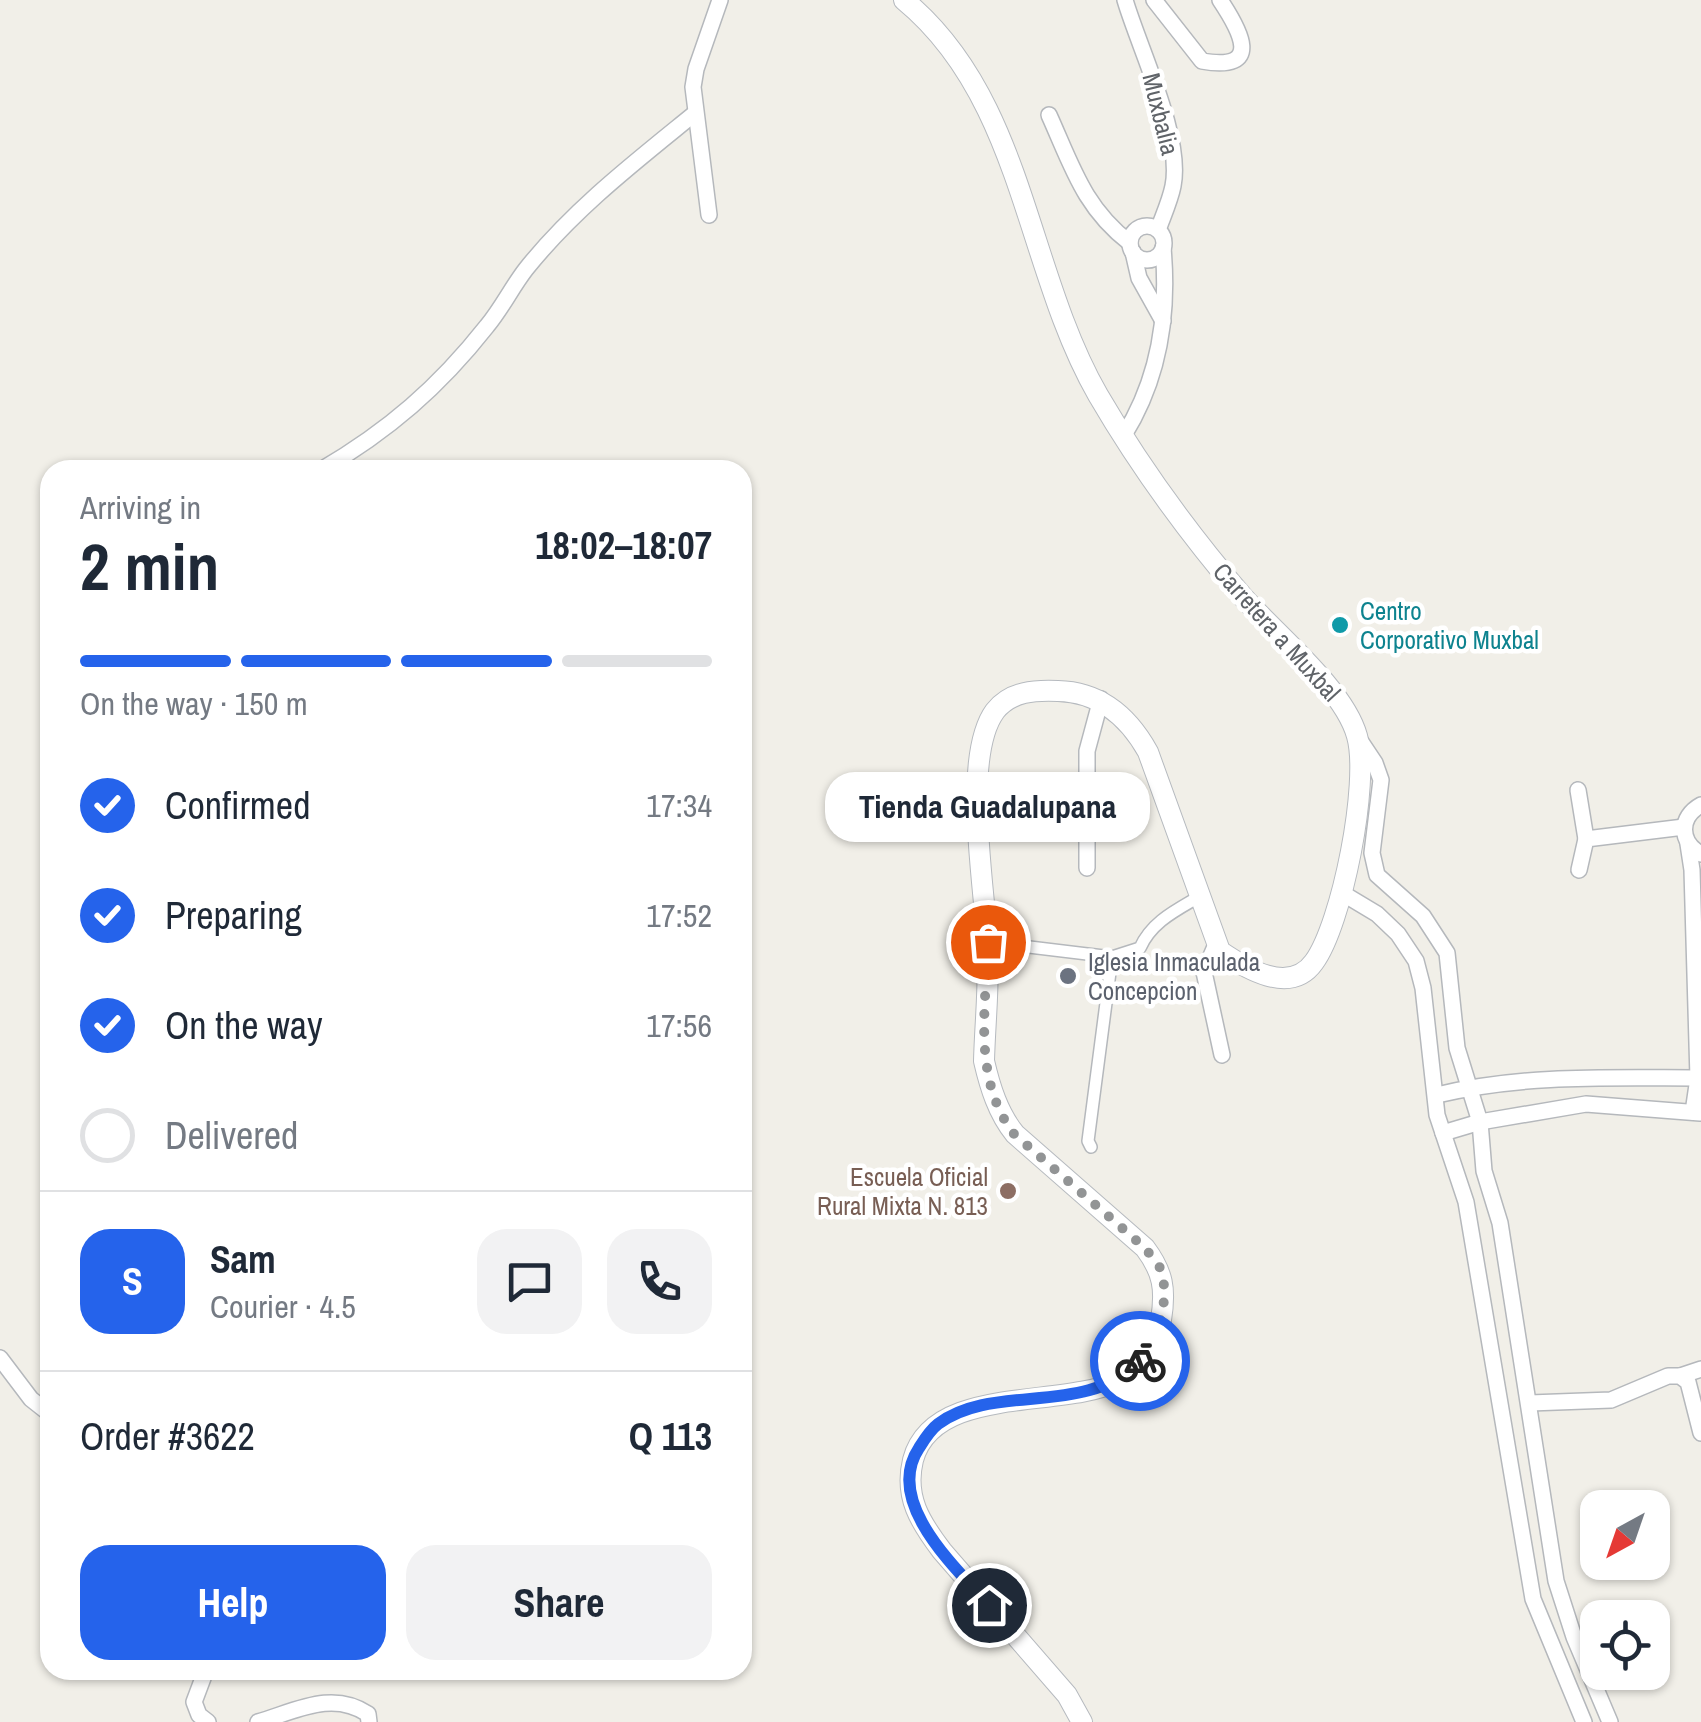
<!DOCTYPE html>
<html lang="en">
<head>
<meta charset="utf-8">
<style>
  :root { --surface:#fff; --page:#f2f2f3; --text:#1f2937; --muted:#747a83; --line:#e0e1e3; --accent:#2563eb }
  body { margin:0; font-family:"Archivo Narrow",sans-serif; background:var(--page); color:var(--text); height:100vh; display:flex; flex-direction:column; font-size:38px; white-space:nowrap }
  * { box-sizing:border-box; margin:0 }
  p { font-size:32px; color:var(--muted) }
  .icon { flex:none; width:55px; height:55px; fill:none; stroke:currentColor; stroke-width:2; stroke-linecap:round; stroke-linejoin:round }
  .map { position:relative; flex:1; overflow:hidden }
  .panel { position:absolute; left:40px; top:460px; width:712px; height:1220px; display:flex; flex-direction:column; background:var(--surface); border-radius:30px; box-shadow:0 2px 8px #0004 }
  .panel>* { flex:none }
  .needle { width:65px; rotate:220deg }
  .tools { position:absolute; left:1580px; top:1490px; display:grid; gap:20px }
  .tools a { display:grid; place-items:center; width:90px; height:90px; border-radius:20px; background:var(--surface); box-shadow:0 2px 8px #0004; font-size:50px }
  .pin { position:absolute; display:grid; place-items:center; width:85px; height:85px; color:#fff; margin:-42px; border:5px solid #fff; border-radius:50%; box-shadow:0 2px 10px #0007 }
  .courier { position:absolute; display:grid; place-items:center; width:100px; height:100px; margin:-50px; border:8px solid #2563eb; border-radius:50%; background:#fff; color:#222; box-shadow:0 2px 12px #0007 }
  .bubble { position:absolute; height:70px; border-radius:30px; background:var(--surface); box-shadow:0 2px 8px #0004; font-size:32px; font-weight:700; line-height:70px; text-align:center }
  .head em { font-style:normal; font-weight:700 }
  .head div { display:flex; flex-direction:column-reverse }
  .head { display:flex; align-items:center; justify-content:space-between; height:170px; padding:0 40px }
  h1 { font-size:65px; font-weight:700; line-height:75px }
  .bar { display:grid; grid-template-columns:repeat(4,1fr); gap:15px 10px; align-content:center; height:120px; padding:0 40px }
  .bar i { height:12px; border-radius:8px; background:var(--line) }
  .bar .current { background:var(--accent) }
  .bar p { grid-column:span 4 }
  .line { display:flex; align-items:center; gap:25px; padding:0 40px; border-top:2px solid var(--line) }
  .line div { flex:1 }
  .round { display:grid; place-items:center; flex:none; width:105px; height:105px; border-radius:30px; background:var(--page) }
  ol { padding:0 40px; list-style:none }
  li { display:flex; align-items:center; gap:30px; height:110px }
  li p { margin-inline-start:auto }
  li .icon { padding:10px; border-radius:50%; background:var(--accent); color:#fff; stroke-width:4 }
  li:last-child { color:var(--muted) }
  li i { width:55px; height:55px; border:5px solid var(--line); border-radius:50% }
  .action { display:flex; gap:20px; margin-top:auto; padding:20px 40px }
  .action a { flex:1; height:115px; border-radius:30px; background:var(--accent); color:#fff; font-size:40px; font-weight:700; line-height:115px; text-align:center }
  .action a+a { background:var(--page); color:var(--text) }
  .map>svg:first-child { display:block }
  .lines { fill:none; stroke-linecap:round; stroke-linejoin:round }
  .pedestrian-casing { stroke:#b5b8bc; stroke-width:14 }
  .minor-casing { stroke:#b5b8bc; stroke-width:18 }
  .secondary-casing { stroke:#b6babf; stroke-width:22 }
  .pedestrian { stroke:#fff; stroke-width:11 }
  .minor { stroke:#fff; stroke-width:15 }
  .secondary { stroke:#fff; stroke-width:20 }
  .done { stroke:#929495; stroke-width:10; stroke-dasharray:0 18 }
  .route { stroke:#2563eb; stroke-width:12 }
  .culture-dot { fill:#0f9aa8; stroke:#fff; stroke-width:4 }
  .worship-dot { fill:#6b7280; stroke:#fff; stroke-width:4 }
  .education-dot { fill:#8d6e63; stroke:#fff; stroke-width:4 }
  .labels { text-anchor:middle; stroke-width:9; stroke-linejoin:round; paint-order:stroke }
  .street-label { font-size:25px; fill:#5f6368; stroke:#fff }
  .culture-label { font-size:25px; fill:#0d838f; stroke:#fff; text-anchor:start }
  .worship-label { font-size:25px; fill:#5b616d; stroke:#fff; text-anchor:start }
  .education-label { font-size:25px; fill:#785e54; stroke:#fff; text-anchor:end }
</style>
</head>
<body>
<div class="map">
<svg width="1701" height="1722" viewBox="0 0 1701 1722">
  <rect width="100%" height="100%" fill="#f1efe8"/>
  <g class="lines">
    <!-- pedestrian casing -->
    <g class="pedestrian-casing">
      <g id="pedestrian">
        <path d="M988,942l124,15 28,-9c12,-27 37,-38 62,-53"/>
        <path d="M1091,1147l-3,-6 24,-184"/>
      </g>
    </g>
    <!-- minor casing -->
    <g class="minor-casing">
      <g id="minor">
        <path d="M1125,0c14,48 58,137 48,186 -3,15 -10,30 -15,44"/>
        <path d="M1154,0l48,61c62,11 38,-31 18,-61"/>
        <path d="M1049,115c23,51 35,93 81,128"/>
        <path d="M709,215l-16,-128 3,-18 24,-69"/>
        <circle cx="1147" cy="243" r="17"/>
        <path d="M1133,252l6,26 24,43"/>
        <path d="M1124,435c35,-56 45,-121 39,-187"/>
        <path d="M321,470c67,-39 118,-83 166,-144 15,-18 25,-39 39,-57 48,-60 109,-107 168,-155"/>
        <path d="M1361,742l14,21 6,17 -9,73 5,22 46,41 24,37 10,95 23,74 4,49 16,52 56,358 18,56 36,85"/>
        <path d="M1578,790l8,49"/>
        <path d="M1701,805c-22,12 -22,37 0,49"/>
        <path d="M1688,844l4,26 6,208 -5,34"/>
        <path d="M1087,868v-117l14,-52"/>
        <path d="M1579,870l7,-31 98,-12"/>
        <path d="M1342,893l35,21 21,20 18,27 7,27 14,127 29,87 67,397 51,123"/>
        <path d="M1217,942l-13,30 18,83"/>
        <path d="M1437,1095c86,-21 176,-17 264,-17"/>
        <path d="M1443,1133l37,-11 106,-18 114,9"/>
        <path d="M0,1358l31,41 19,15"/>
        <path d="M1680,1376l21,-7"/>
        <path d="M1530,1403l81,-3 57,-24h12l8,6 13,51"/>
        <path d="M206,1670l-12,32 5,13 9,7"/>
        <path d="M258,1722c38,-11 74,-32 110,-8l1,8"/>
      </g>
    </g>
    <!-- secondary casing -->
    <g class="secondary-casing">
      <path id="secondary" d="M904,0c120,99 121,268 194,395 42,72 91,139 145,202 33,37 101,92 114,139 13,46 -15,188 -43,226 -24,34 -69,6 -94,-11l-72,-199c-20,-36 -48,-60 -90,-61 -23,-1 -47,0 -63,20 -33,45 -11,173 -8,227 3,41 -2,83 -3,123 6,26 14,52 31,73l130,114c18,24 21,41 16,72 -5,24 -20,49 -43,61 -56,28 -185,3 -205,79 -9,37 7,62 29,91l125,144 15,27"/>
    </g>
    <!-- pedestrian -->
    <use href="#pedestrian" class="pedestrian"/>
    <!-- minor -->
    <use href="#minor" class="minor"/>
    <!-- secondary -->
    <use href="#secondary" class="secondary"/>
  </g>
  <g class="lines">
    <!-- done -->
    <path class="done" d="M988,942c-2,65 -16,137 26,192l131,114c4,6 12,13 15,20 11,27 -1,73 -20,93"/>
    <!-- route -->
    <path class="route" d="M989,1605c-33,-37 -106,-103 -70,-157 5,-8 11,-18 19,-24 56,-42 147,-6 202,-63"/>
  </g>
  <!-- markers -->
  <circle class="culture-dot" cx="1340" cy="625" r="10"/>
  <circle class="worship-dot" cx="1068" cy="976" r="10"/>
  <circle class="education-dot" cx="1008" cy="1191" r="10"/>
  <g class="labels">
    <!-- street labels -->
    <g class="street-label">
      <text transform="translate(1161 114) rotate(76)" y="9">Muxbalia</text>
      <text transform="translate(1277 632) rotate(48)" y="9">Carretera a Muxbal</text>
    </g>
    <!-- culture labels -->
    <g class="culture-label">
      <text x="1360" y="620">Centro<tspan x="1360" dy="29">Corporativo Muxbal</tspan></text>
    </g>
    <!-- worship labels -->
    <g class="worship-label">
      <text x="1088" y="971">Iglesia Inmaculada<tspan x="1088" dy="29">Concepcion</tspan></text>
    </g>
    <!-- education labels -->
    <g class="education-label">
      <text x="988" y="1186">Escuela Oficial<tspan x="988" dy="29">Rural Mixta N. 813</tspan></text>
    </g>
  </g>
</svg>
<div class="tools">
<a><svg class="needle" viewBox="-14 -14 28 28"><path d="M0-13l5 13h-10z" fill="#e53935"/><path d="M0 13l5-13h-10z" fill="#747a83"/></svg></a>
<a><svg class="icon" aria-label="locate" viewBox="0 0 24 24"><circle cx="12" cy="12" r="6"/><path d="M12 2v4M12 18v4M2 12h4M18 12h4"/></svg></a>
</div>
<div class="pin" style="left:988px;top:942px;background:#ea580c"><svg class="icon" aria-label="bag" viewBox="0 0 24 24"><path d="M5 8h14l-1 12H6zM9 8a3 3 0 0 1 6 0"/></svg></div>
<div class="pin" style="left:989px;top:1605px;background:#1f2937"><svg class="icon" aria-label="home" viewBox="0 0 24 24"><path d="M3 11l9-7 9 7M6 9v11h12V9"/></svg></div>
<div class="courier" style="left:1140px;top:1361px"><svg class="icon" aria-label="bike" viewBox="0 0 24 24"><circle cx="6" cy="16" r="4"/><circle cx="18" cy="16" r="4"/><path d="M6 16l4-8h5l3 8M10 8l3 8H6M13 5h3"/></svg></div>
<div class="bubble" style="left:825px;top:772px;width:325px">Tienda Guadalupana</div>
<section class="panel">
<div class="head"><div><h1>2 min</h1><p>Arriving in</p></div><em>18:02–18:07</em></div>
<div class="bar"><i class="current"></i><i class="current"></i><i class="current"></i><i></i><p>On the way · 150 m</p></div>
<ol>
<li><svg class="icon" aria-label="check" viewBox="0 0 24 24"><path d="M5 12l5 5 9-10"/></svg>Confirmed<p>17:34</p></li>
<li><svg class="icon" aria-label="check" viewBox="0 0 24 24"><path d="M5 12l5 5 9-10"/></svg>Preparing<p>17:52</p></li>
<li><svg class="icon" aria-label="check" viewBox="0 0 24 24"><path d="M5 12l5 5 9-10"/></svg>On the way<p>17:56</p></li>
<li><i></i>Delivered</li>
</ol>
<div class="line" style="height:180px"><b class="round" style="background:var(--accent);color:#fff">S</b><div><b>Sam</b><p>Courier · 4.5</p></div><a class="round"><svg class="icon" aria-label="chat" viewBox="0 0 24 24"><path d="M4 5h16v11H9l-5 4z"/></svg></a><a class="round"><svg class="icon" aria-label="phone" viewBox="0 0 24 24"><path d="M5 4h4l2 5-3 2q2 4 5 5l2-3 5 2v4C11 20 4 13 5 4z"/></svg></a></div>
<div class="line" style="height:130px"><div>Order #3622</div><b>Q 113</b></div>
<div class="action"><a>Help</a><a>Share</a></div>
</section>
</div>
</body>
</html>
